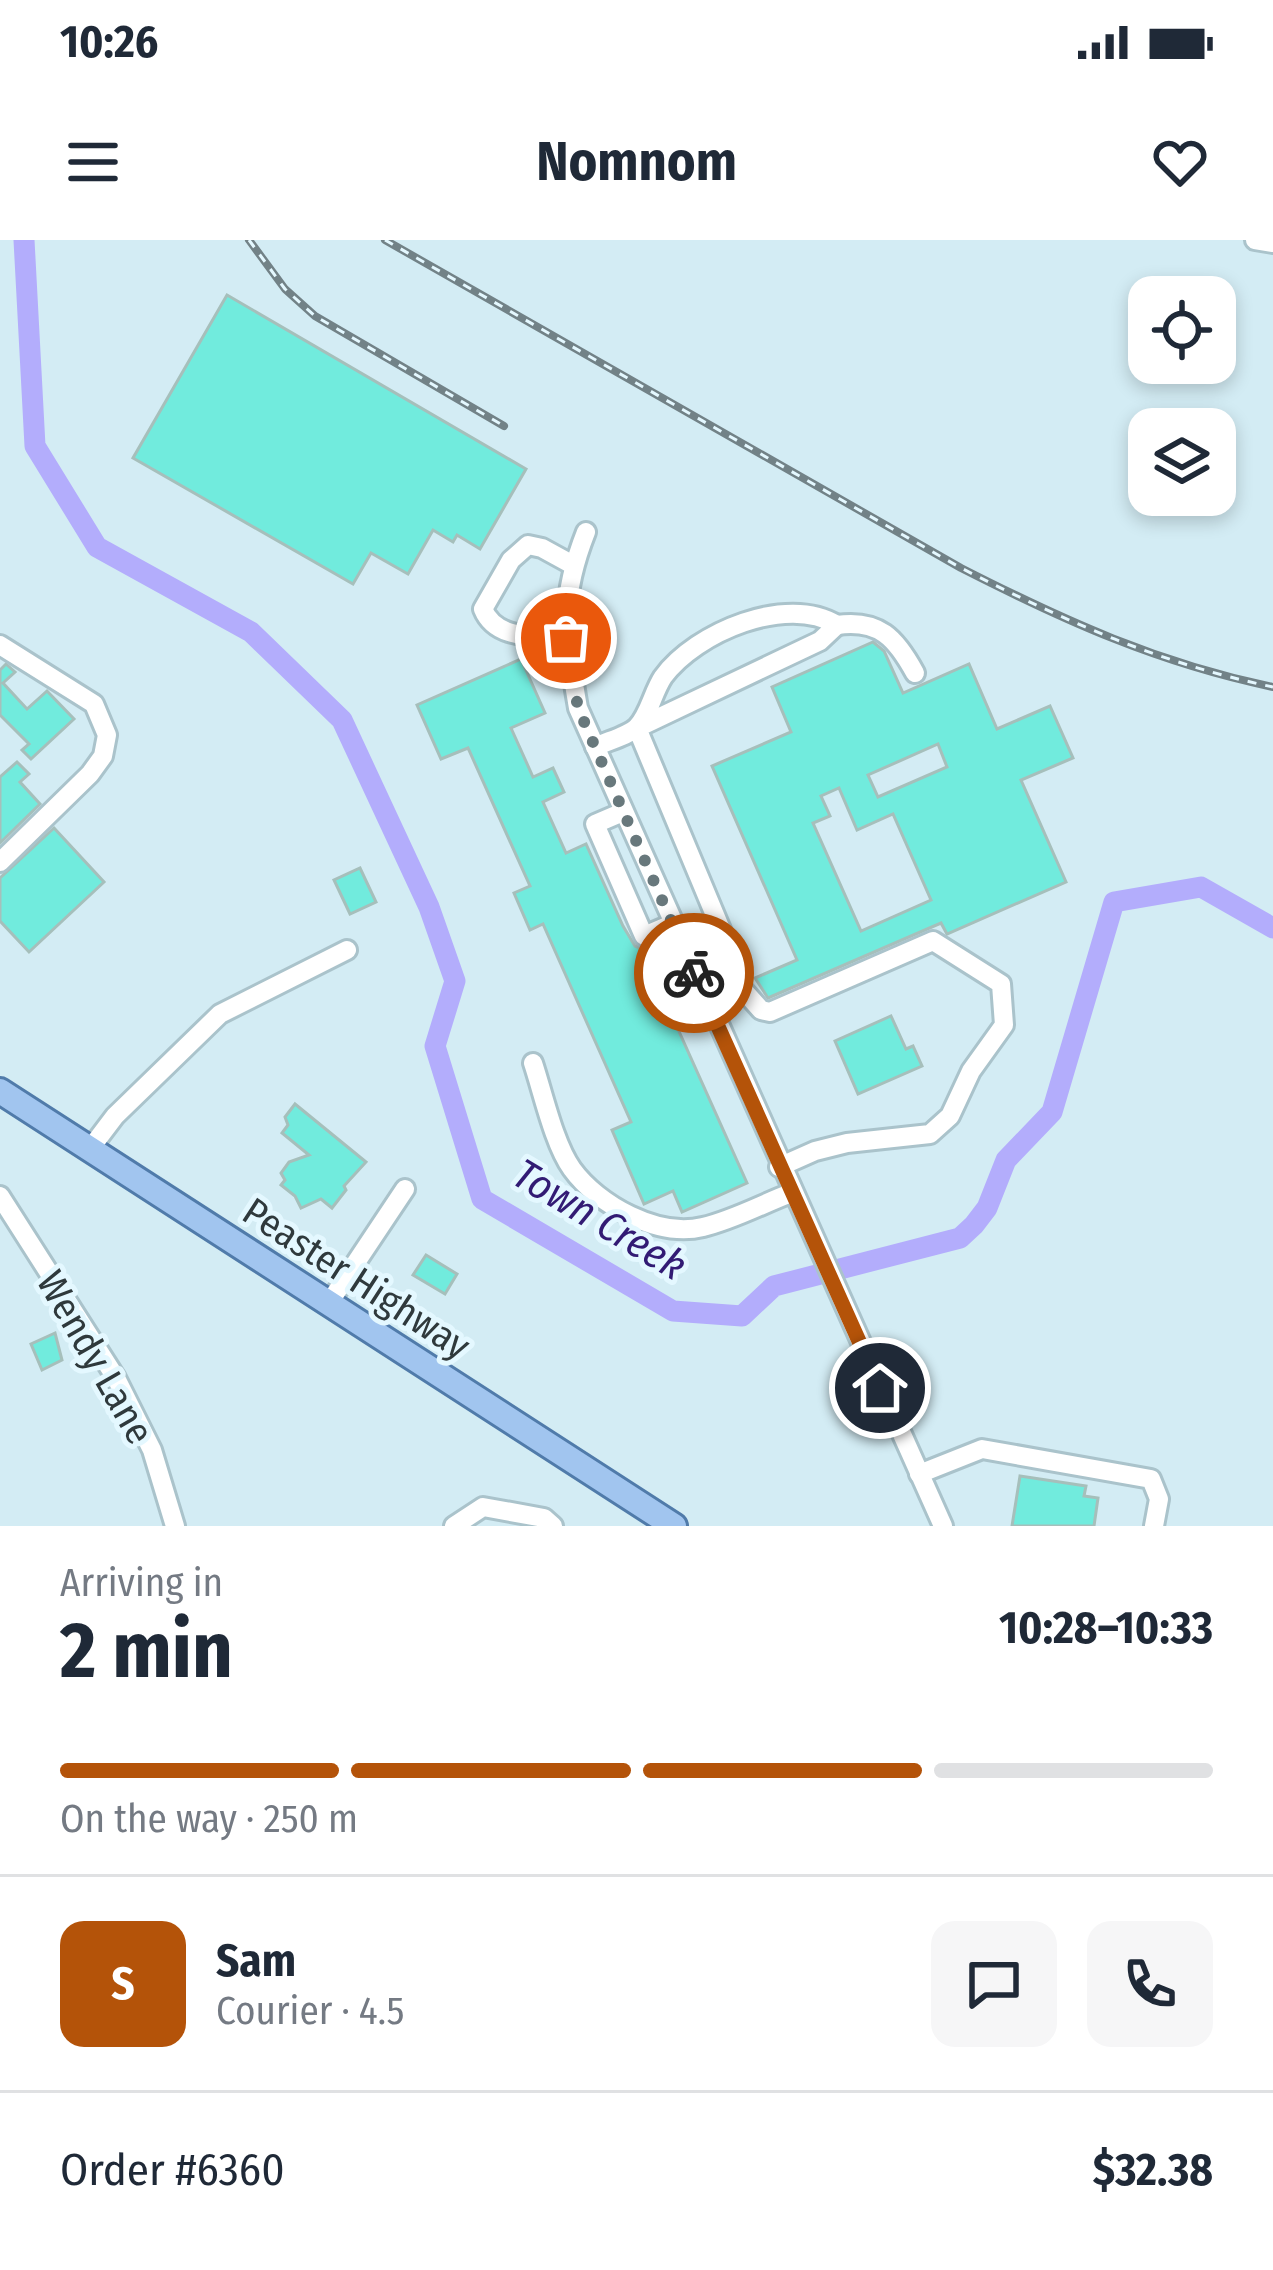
<!DOCTYPE html>
<html lang="en">
<head>
<meta charset="utf-8">
<style>
  :root { --surface:#fff; --page:#f6f6f7; --text:#1f2937; --muted:#747a83; --line:#e0e1e3; --accent:#b45309 }
  body { margin:0; font-family:"Fira Sans Condensed",sans-serif; background:var(--page); color:var(--text); height:100vh; display:flex; flex-direction:column; font-size:45px; white-space:nowrap }
  * { box-sizing:border-box; margin:0 }
  p { font-size:39px; color:var(--muted) }
  .icon { flex:none; width:66px; height:66px; fill:none; stroke:currentColor; stroke-width:2; stroke-linecap:round; stroke-linejoin:round }
  .map { position:relative; height:1286px; overflow:hidden }
  .sheet { display:flex; flex-direction:column; background:var(--surface); flex:1 }
  .sheet>* { flex:none }
  .controls { position:absolute; left:1128px; top:36px; display:grid; gap:24px }
  .controls a { display:grid; place-items:center; width:108px; height:108px; border-radius:24px; background:var(--surface); box-shadow:0 6px 18px #0003; font-size:60px }
  .pin { position:absolute; display:grid; place-items:center; width:102px; height:102px; color:#fff; margin:-51px; border:6px solid #fff; border-radius:50%; box-shadow:0 3px 12px #0007 }
  .courier { position:absolute; display:grid; place-items:center; width:120px; height:120px; margin:-60px; border:9px solid #b45309; border-radius:50%; background:#fff; color:#222; box-shadow:0 3px 15px #0007 }
  .summary em { font-style:normal; font-weight:700 }
  .summary div { display:flex; flex-direction:column-reverse }
  .summary { display:flex; align-items:center; justify-content:space-between; height:204px; padding:0 60px }
  h1 { font-size:78px; font-weight:700; line-height:90px }
  .bar { display:grid; grid-template-columns:repeat(4,1fr); gap:18px 12px; align-content:center; height:144px; padding:0 60px }
  .bar i { height:15px; border-radius:9px; background:var(--line) }
  .bar .current { background:var(--accent) }
  .bar p { grid-column:span 4 }
  .line { display:flex; align-items:center; gap:30px; padding:0 60px; border-top:3px solid var(--line) }
  .line div { flex:1 }
  .round { display:grid; place-items:center; flex:none; width:126px; height:126px; border-radius:24px; background:var(--page) }
  .status { display:flex; justify-content:space-between; align-items:center; height:84px; padding:0 60px; background:var(--surface); direction:ltr }
  .status svg { height:33px; fill:currentColor }
  header { display:flex; justify-content:space-between; align-items:center; height:156px; padding:0 60px; background:var(--surface); font-size:54px; font-weight:700 }
  .map>svg:first-child { display:block }
  .lines { fill:none; stroke-linecap:round; stroke-linejoin:round }
  .river { stroke:#b3adfc; stroke-width:21 }
  .building { fill:#71ebdd; stroke:#a6bfbb; stroke-width:3; fill-rule:evenodd }
  .minor-casing { stroke:#aac3cb; stroke-width:24 }
  .major-casing { stroke:#507baa; stroke-width:30 }
  .minor { stroke:#fff; stroke-width:18 }
  .major { stroke:#a1c5ef; stroke-width:24 }
  .rail-casing { stroke:#728287; stroke-width:8 }
  .rail { stroke:#e4f8ff; stroke-width:3; stroke-dasharray:9; stroke-linecap:butt }
  .done { stroke:#68787c; stroke-width:12; stroke-dasharray:0 21.6 }
  .route { stroke:#b45309; stroke-width:15 }
  .labels { text-anchor:middle; stroke-width:10; stroke-linejoin:round; paint-order:stroke }
  .street-label { font-size:39px; fill:#2f393c; stroke:#e4f8ff }
  .water-label { font-size:42px; font-style:italic; fill:#321b74; stroke:#e4f8ff }
</style>
</head>
<body>
<div class="status"><b>10:26</b><svg viewBox="0 0 49 12"><path d="M0 12V9h3v3zM5 12V6h3v6zM10 12V3h3v9zM15 12V0h3v12zM26 1h20v11H26zM47 4h2v5h-2z"/></svg></div>
<header><svg class="icon" aria-label="menu" viewBox="0 0 24 24"><path d="M4 6h16M4 12h16M4 18h16"/></svg>Nomnom<svg class="icon" aria-label="heart" viewBox="0 0 24 24"><path d="M12 20l-8-8c-3-5 5-10 8-4 3-6 11-1 8 4z"/></svg></header>
<div class="map">
<svg width="1273" height="1286" viewBox="0 0 1273 1286">
  <rect width="100%" height="100%" fill="#d3ecf4"/>
  <g class="lines">
    <!-- river -->
    <path class="river" d="M24,0l11,206 62,101 154,85 91,88 87,187 26,74 -20,65 47,153 191,112 69,5 32,-30 186,-48 14,-13 13,-17 19,-48 46,-48 62,-210 87,-15 72,41"/>
  </g>
  <!-- building -->
  <g class="building">
    <path d="M227,55l299,174 -46,80 -23,-14 -4,7 -20,-12 -25,44 -37,-21 -18,31 -220,-126z"/>
    <path d="M873,402l11,9 19,42 66,-29 28,65 53,-23 23,52 -52,22 45,102 -119,52 -6,-11 -173,75 -13,-20 42,-18 -85,-194 79,-34 -19,-45zM938,504l9,23 -69,30 -10,-22zM839,548l18,42 36,-16 38,86 -70,31 -48,-108 17,-7 -9,-20z"/>
    <path d="M521,419l24,54 -34,15 22,49 20,-9 11,24 -21,10 23,51 20,-9 37,82 12,20 7,3 105,234 -65,29 -9,-21 -29,13 -32,-74 19,-8 -88,-198 -13,6 -16,-37 16,-7 -62,-138 -27,11 -24,-54z"/>
    <path d="M6,424l9,8 -12,11 24,26 20,-18 27,28 -43,40 -9,-9 7,-6 -29,-29v-45z"/>
    <path d="M17,522l12,12 -9,8 20,22 -40,39v-66z"/>
    <path d="M54,588l50,54 -75,70 -29,-31v-43z"/>
    <path d="M360,628l16,34 -26,12 -16,-34z"/>
    <path d="M891,776l15,33 7,-3 9,20 -64,28 -23,-53z"/>
    <path d="M295,864l71,58 -22,24 2,4 -14,18 -11,-9 -20,9 -6,-12 -14,-11 4,-5 -4,-7 8,-11 20,-7 -27,-22 6,-8 -3,-8z"/>
    <path d="M426,1015l31,19 -12,20 -32,-19z"/>
    <path d="M55,1093l7,27 -20,10 -11,-26z"/>
    <path d="M1020,1236l66,10 -2,10 14,2 -4,28h-82z"/>
  </g>
  <g class="lines">
    <!-- minor casing -->
    <g class="minor-casing">
      <g id="minor">
        <path d="M1255,0l18,3"/>
        <path d="M586,292c-28,71 -20,104 -8,176l365,818"/>
        <path d="M837,385c42,-6 59,13 78,48"/>
        <path d="M566,398c-30,-3 -70,3 -83,-29l28,-49 17,-15 14,3 31,17"/>
        <path d="M0,405l94,59 13,31 -4,21 -13,18 -90,88"/>
        <path d="M595,507c12,-6 33,-11 42,-20 12,-12 16,-35 26,-50 33,-45 124,-83 174,-52l-17,16 -183,87 103,247 -4,7 -32,14"/>
        <path d="M623,572l-28,12 49,112 28,-12"/>
        <path d="M736,742l25,28 9,2 163,-71 68,43 3,41 -33,46 -21,45 -20,18 -83,9 -32,8 -36,16"/>
        <path d="M533,823c10,30 21,81 39,106 26,36 86,69 131,58 30,-7 59,-23 88,-34"/>
        <path d="M90,909l25,-33 105,-102 127,-64"/>
        <path d="M0,956l116,182 36,72 23,76"/>
        <path d="M329,1063l76,-114"/>
        <path d="M919,1234l63,-25 169,30 8,20 -5,27"/>
        <path d="M454,1286l29,-19 61,11 9,8"/>
      </g>
    </g>
    <!-- major casing -->
    <g class="major-casing">
      <path id="major" d="M0,851l674,435"/>
    </g>
    <!-- minor -->
    <use href="#minor" class="minor"/>
    <!-- major -->
    <use href="#major" class="major"/>
    <!-- rail casing -->
    <g class="rail-casing">
      <g id="rail">
        <path d="M249,0l36,49 30,27 189,110"/>
        <path d="M385,0l576,328c104,53 197,95 312,119"/>
      </g>
    </g>
    <!-- rail -->
    <use href="#rail" class="rail"/>
  </g>
  <g class="lines">
    <!-- done -->
    <path class="done" d="M566,398l12,70 116,265"/>
    <!-- route -->
    <path class="route" d="M694,733l186,415"/>
  </g>
  <g class="labels">
    <!-- street labels -->
    <g class="street-label">
      <text transform="translate(357 1038) rotate(33)" y="14">Peaster Highway</text>
      <text transform="translate(96 1117) rotate(60)" y="14">Wendy Lane</text>
    </g>
    <!-- water labels -->
    <g class="water-label">
      <text transform="translate(600 979) rotate(31)" y="15">Town Creek</text>
    </g>
  </g>
</svg>
<div class="controls">
<a><svg class="icon" aria-label="locate" viewBox="0 0 24 24"><circle cx="12" cy="12" r="6"/><path d="M12 2v4M12 18v4M2 12h4M18 12h4"/></svg></a>
<a><svg class="icon" aria-label="layers" viewBox="0 0 24 24"><path d="M12 4l9 5-9 5-9-5zM3 14l9 5 9-5"/></svg></a>
</div>
<div class="pin" style="left:566px;top:398px;background:#ea580c"><svg class="icon" aria-label="bag" viewBox="0 0 24 24"><path d="M5 8h14l-1 12H6zM9 8a3 3 0 0 1 6 0"/></svg></div>
<div class="pin" style="left:880px;top:1148px;background:#1f2937"><svg class="icon" aria-label="home" viewBox="0 0 24 24"><path d="M3 11l9-7 9 7M6 9v11h12V9"/></svg></div>
<div class="courier" style="left:694px;top:733px"><svg class="icon" aria-label="bike" viewBox="0 0 24 24"><circle cx="6" cy="16" r="4"/><circle cx="18" cy="16" r="4"/><path d="M6 16l4-8h5l3 8M10 8l3 8H6M13 5h3"/></svg></div>
</div>
<section class="sheet">
<div class="summary"><div><h1>2 min</h1><p>Arriving in</p></div><em>10:28–10:33</em></div>
<div class="bar"><i class="current"></i><i class="current"></i><i class="current"></i><i></i><p>On the way · 250 m</p></div>
<div class="line" style="height:216px"><b class="round" style="background:var(--accent);color:#fff">S</b><div><b>Sam</b><p>Courier · 4.5</p></div><a class="round"><svg class="icon" aria-label="chat" viewBox="0 0 24 24"><path d="M4 5h16v11H9l-5 4z"/></svg></a><a class="round"><svg class="icon" aria-label="phone" viewBox="0 0 24 24"><path d="M5 4h4l2 5-3 2q2 4 5 5l2-3 5 2v4C11 20 4 13 5 4z"/></svg></a></div>
<div class="line" style="height:156px"><div>Order #6360</div><b>$32.38</b></div>
</section>
</body>
</html>
